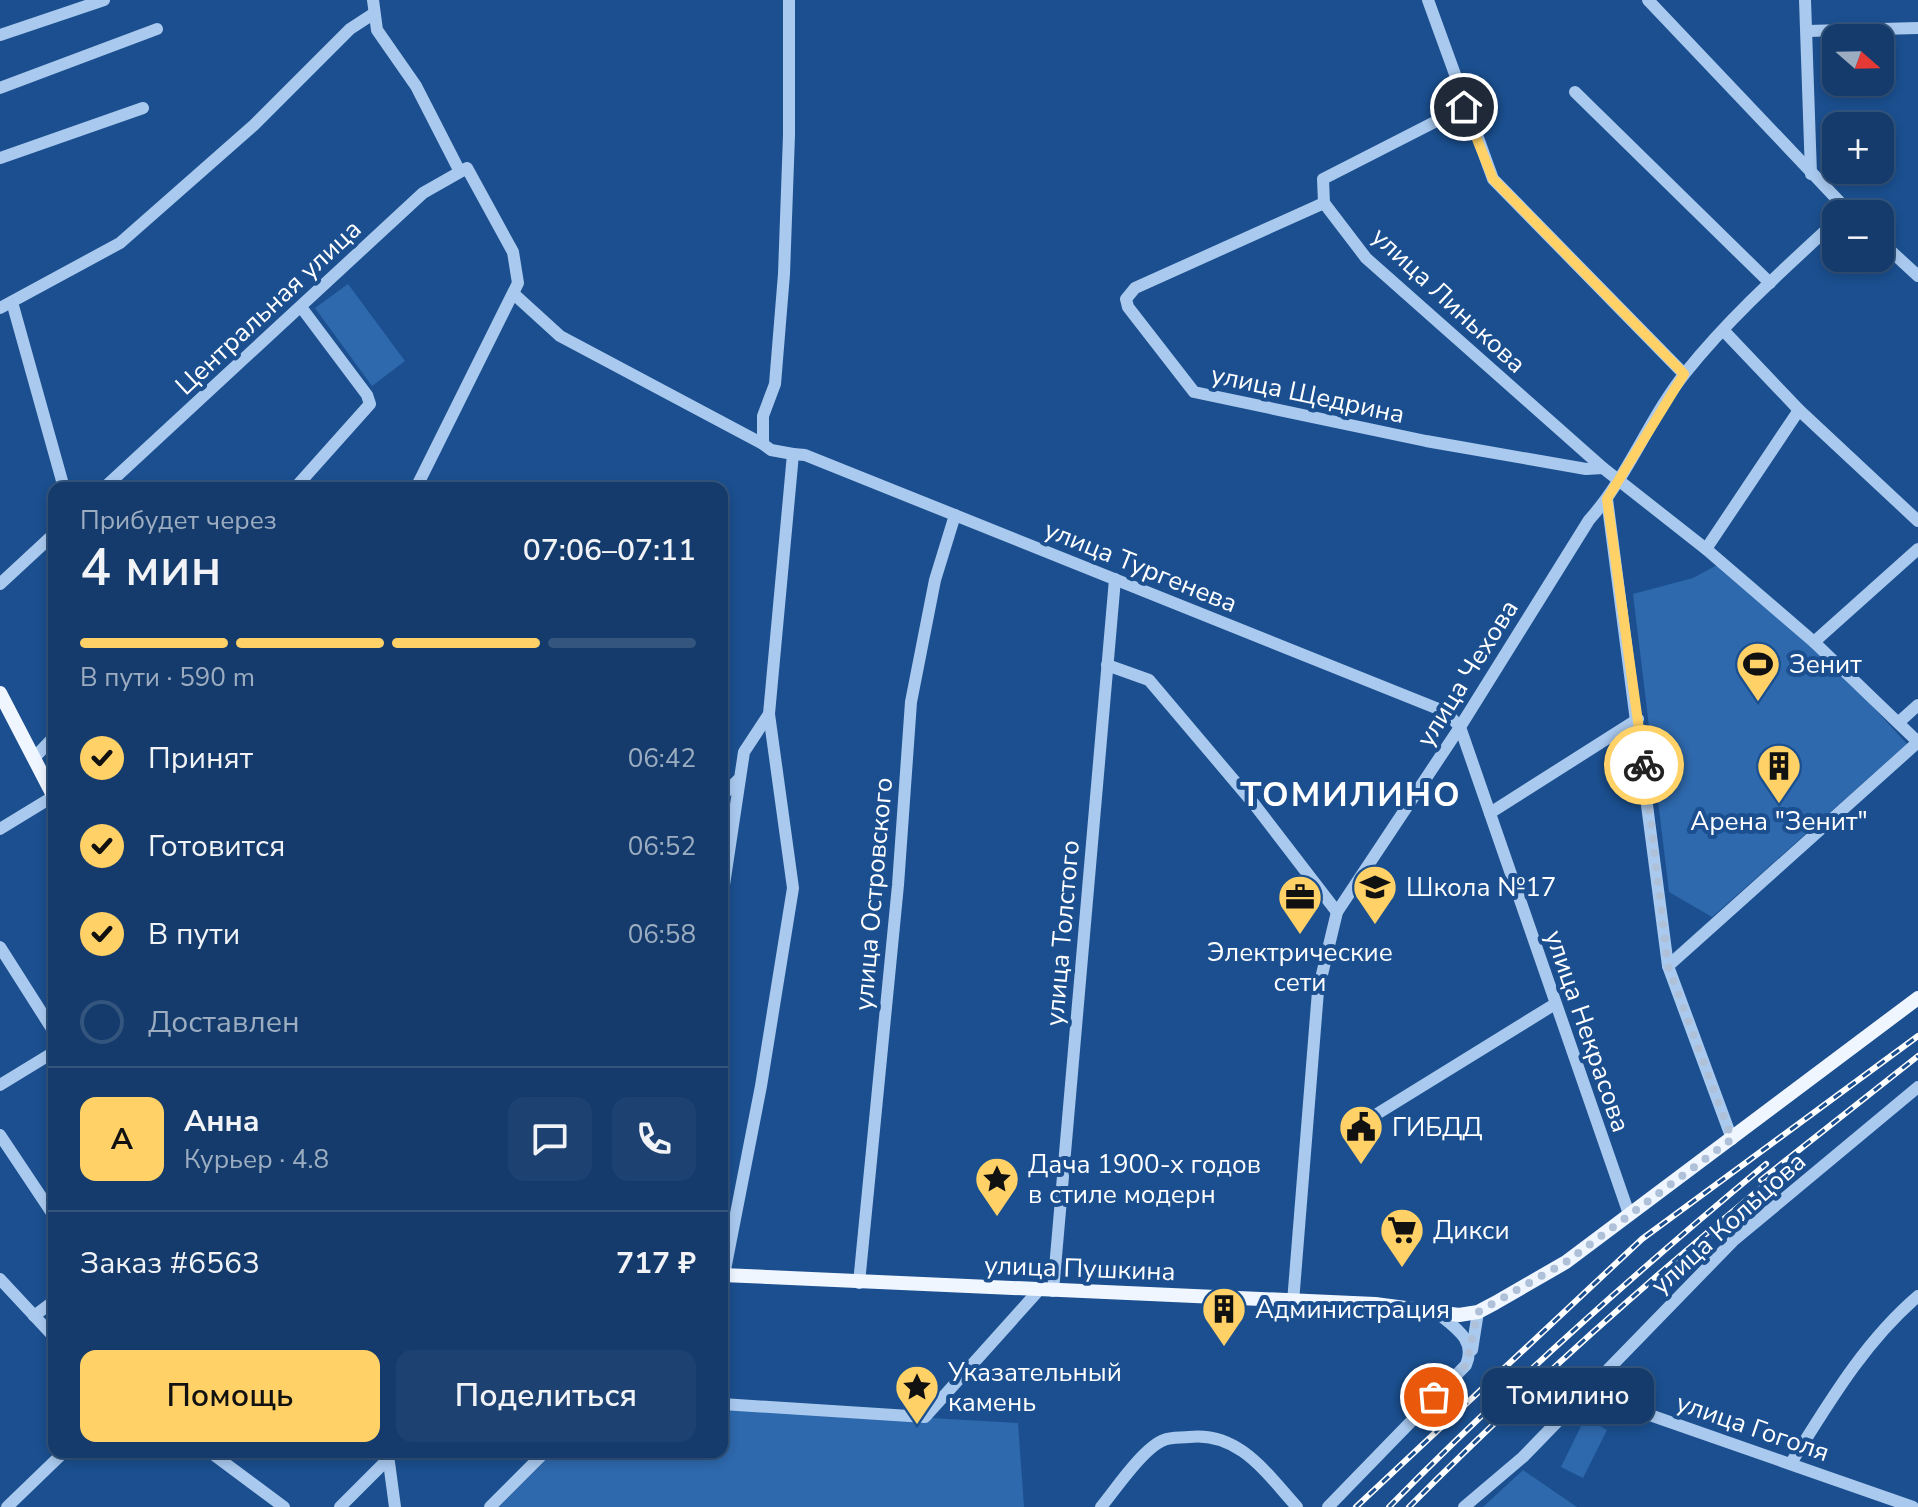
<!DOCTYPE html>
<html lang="ru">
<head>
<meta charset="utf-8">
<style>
  :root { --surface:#143b6b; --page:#1d4271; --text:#f1f3f6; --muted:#9dadc1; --line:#33557e; --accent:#ffd166 }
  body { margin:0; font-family:"Nunito Sans",sans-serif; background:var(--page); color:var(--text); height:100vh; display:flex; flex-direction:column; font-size:30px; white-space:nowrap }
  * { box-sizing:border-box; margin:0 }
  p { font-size:26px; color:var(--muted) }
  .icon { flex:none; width:44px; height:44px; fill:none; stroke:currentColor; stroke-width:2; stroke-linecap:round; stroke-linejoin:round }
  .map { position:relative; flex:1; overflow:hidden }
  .drawer { position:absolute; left:48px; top:482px; width:680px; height:976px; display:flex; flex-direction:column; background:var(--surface); border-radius:16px; box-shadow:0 4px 12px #0003,0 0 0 2px var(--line) }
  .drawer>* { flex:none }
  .needle { width:52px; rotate:110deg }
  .buttons { position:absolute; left:1822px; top:24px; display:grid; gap:16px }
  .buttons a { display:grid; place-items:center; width:72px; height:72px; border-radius:16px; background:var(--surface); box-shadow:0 4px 12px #0003,0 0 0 2px var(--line); font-size:40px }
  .pin { position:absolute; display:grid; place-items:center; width:68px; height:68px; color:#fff; margin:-34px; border:4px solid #fff; border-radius:50%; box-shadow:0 2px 8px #0007 }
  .courier { position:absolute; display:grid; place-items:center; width:80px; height:80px; margin:-40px; border:6px solid #ffd166; border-radius:50%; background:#fff; color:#222; box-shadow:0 2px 10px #0007 }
  .bubble { position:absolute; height:56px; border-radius:16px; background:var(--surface); box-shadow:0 4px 12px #0003,0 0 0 2px var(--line); font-size:26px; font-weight:600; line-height:56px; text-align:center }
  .head em { font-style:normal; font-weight:600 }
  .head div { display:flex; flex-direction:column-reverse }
  .head { display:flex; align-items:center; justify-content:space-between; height:136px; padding:0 32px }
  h1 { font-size:52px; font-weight:600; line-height:60px }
  .bar { display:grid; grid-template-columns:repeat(4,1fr); gap:12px 8px; align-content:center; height:96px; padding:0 32px }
  .bar i { height:10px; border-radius:6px; background:var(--line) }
  .bar .selected { background:var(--accent) }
  .bar p { grid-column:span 4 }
  .line { display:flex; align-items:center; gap:20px; padding:0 32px; border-top:2px solid var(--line) }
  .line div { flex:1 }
  .round { display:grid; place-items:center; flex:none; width:84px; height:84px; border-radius:16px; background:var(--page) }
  ol { padding:0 32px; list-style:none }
  li { display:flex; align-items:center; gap:24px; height:88px }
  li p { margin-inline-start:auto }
  li .icon { padding:8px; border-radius:50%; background:var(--accent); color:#111; stroke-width:4 }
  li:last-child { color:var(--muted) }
  li i { width:44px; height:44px; border:4px solid var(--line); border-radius:50% }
  .button { display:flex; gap:16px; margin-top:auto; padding:16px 32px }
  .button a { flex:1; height:92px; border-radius:16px; background:var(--accent); color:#111; font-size:32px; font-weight:600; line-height:92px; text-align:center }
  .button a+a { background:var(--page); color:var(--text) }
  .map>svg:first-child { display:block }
  .green { fill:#2e69ad }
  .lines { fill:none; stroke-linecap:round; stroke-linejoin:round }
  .minor { stroke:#a9c9ee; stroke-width:12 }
  .major { stroke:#f0f6ff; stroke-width:14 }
  .rail-casing { stroke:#fff; stroke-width:6 }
  .rail { stroke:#1b4f8f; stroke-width:3; stroke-dasharray:9; stroke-linecap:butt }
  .done { stroke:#afc1d8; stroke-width:8; stroke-dasharray:0 14.4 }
  .route { stroke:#ffd166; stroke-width:10 }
  .labels { text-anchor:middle; stroke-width:8; stroke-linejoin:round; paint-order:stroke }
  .street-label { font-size:26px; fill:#fff; stroke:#1b4f8f }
  .poi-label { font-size:26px; fill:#fff; stroke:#1b4f8f; text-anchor:start }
  .district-label { font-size:34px; font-weight:bold; letter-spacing:2px; fill:#fff; stroke:#1b4f8f }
</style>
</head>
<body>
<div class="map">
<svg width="1918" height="1507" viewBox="0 0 1918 1507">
  <rect width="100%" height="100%" fill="#1b4f8f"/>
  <!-- green -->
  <g class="green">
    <path d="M348,284l57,77 -33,25 -57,-78z"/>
    <path d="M1717,565l114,96 76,83 -195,173 -43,-25 -36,-298 60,-16z"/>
    <path d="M722,1406l296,17 6,84h-525l55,-55h168z"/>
    <path d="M1585,1418l22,12 -24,48 -22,-11z"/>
    <path d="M1523,1470l54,37h-94z"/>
  </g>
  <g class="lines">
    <!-- minor -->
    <g class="minor">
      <path d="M373,0l4,30 39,56 43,84"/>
      <path d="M789,0v135l-5,139 -9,110 -12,32v28l8,6 22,4"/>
      <path d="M1428,0l65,179 191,195"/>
      <path d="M1648,0l203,214"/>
      <path d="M1805,0l6,174"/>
      <path d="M1807,31l111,-3"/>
      <path d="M0,35l104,-35"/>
      <path d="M0,88l157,-59"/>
      <path d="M1575,92l195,191"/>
      <path d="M1464,107l-141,72 1,24 42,55 237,210 103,81 108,93 104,100"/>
      <path d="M0,158l143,-50"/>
      <path d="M1324,203l-189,85 -9,11 2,8 66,85 232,49 160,28 17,-1"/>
      <path d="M1880,241l38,35"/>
      <path d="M515,295l45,41 203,108"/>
      <path d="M12,302l52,186"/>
      <path d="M0,308l120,-65 134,-118 96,-96 23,-15"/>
      <path d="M1723,330l76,80 119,111"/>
      <path d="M104,488l319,-295 44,-25 46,84 5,31 -102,205"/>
      <path d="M295,488l75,-84 -3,-9 -66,-88"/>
      <path d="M1607,499l61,467 64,173"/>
      <path d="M1706,549l93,-139"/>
      <path d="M0,584l54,-50"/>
      <path d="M1814,642l104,-93"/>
      <path d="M1107,665l42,15 105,124 83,108"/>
      <path d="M1899,722l19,-17"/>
      <path d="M34,758l20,-21"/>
      <path d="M722,796l16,-16"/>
      <path d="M1490,813l148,-94"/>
      <path d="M0,829l54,-33"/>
      <path d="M722,898l22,-146 25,-38 24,-260 12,1 641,257 14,15 169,487"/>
      <path d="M0,947l54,85"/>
      <path d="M1668,966l250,-224"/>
      <path d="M0,1085l54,-33"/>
      <path d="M1372,1117l183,-113"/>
      <path d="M0,1135l54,81"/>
      <path d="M724,1275l37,-189 32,-198 -24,-174"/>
      <path d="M0,1279l54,58"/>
      <path d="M859,1283l39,-398 13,-183 24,-122 20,-65"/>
      <path d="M1053,1291l62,-712"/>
      <path d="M1293,1302l25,-311 19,-79 123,-185 129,-207c39,-43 60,-102 97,-148 44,-55 98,-103 150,-151"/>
      <path d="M34,1316l20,-15"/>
      <path d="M1472,1350l6,-38"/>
      <path d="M1575,1399h29l309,108"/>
      <path d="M722,1404l203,13 114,-127"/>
      <path d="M210,1452l74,55"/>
      <path d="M388,1455l7,52"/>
      <path d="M1791,1463c37,-59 73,-121 127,-167"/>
      <path d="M7,1507l57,-55"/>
      <path d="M340,1507l47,-47"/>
      <path d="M490,1507l55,-55"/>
      <path d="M1101,1507c14,-17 43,-60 63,-67 7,-3 17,-2 25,-3 50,-6 78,37 108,70"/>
      <path d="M1328,1507l138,-142c11,-26 -12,-38 -31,-54"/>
      <path d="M1464,1507l59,-50 210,-216 185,-154"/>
    </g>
    <!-- major -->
    <g class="major">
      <path d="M0,693l54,104"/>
      <path d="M722,1275l653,29 84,11 19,-3 17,-9 71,-41 352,-264"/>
    </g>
    <!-- rail casing -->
    <g class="rail-casing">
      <g id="rail">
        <path d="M1761,1180l157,-124"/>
        <path d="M1356,1507l286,-268 276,-203"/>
        <path d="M1389,1507c120,-122 246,-234 377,-343"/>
        <path d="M1409,1507c116,-117 237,-225 364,-329"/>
      </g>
    </g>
    <!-- rail -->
    <use href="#rail" class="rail"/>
  </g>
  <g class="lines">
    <!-- done -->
    <path class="done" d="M1434,1397l32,-32 12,-53 88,-50 166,-123 -64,-173 -24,-201"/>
    <!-- route -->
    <path class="route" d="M1464,107l29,72 191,195 -77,125 37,266"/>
  </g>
  <!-- icons -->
  <defs>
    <g id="stadium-pin" transform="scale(2.3)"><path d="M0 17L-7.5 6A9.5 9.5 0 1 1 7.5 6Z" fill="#ffd166" stroke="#1b4f8f"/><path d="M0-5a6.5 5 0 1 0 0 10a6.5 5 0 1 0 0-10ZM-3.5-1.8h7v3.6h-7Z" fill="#111"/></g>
    <g id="building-pin" transform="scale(2.3)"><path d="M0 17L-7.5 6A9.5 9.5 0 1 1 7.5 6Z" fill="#ffd166" stroke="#1b4f8f"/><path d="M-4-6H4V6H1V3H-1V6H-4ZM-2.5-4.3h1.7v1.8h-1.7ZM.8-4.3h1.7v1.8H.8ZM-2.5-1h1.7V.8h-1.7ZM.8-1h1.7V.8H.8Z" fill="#111"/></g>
    <g id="school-pin" transform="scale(2.3)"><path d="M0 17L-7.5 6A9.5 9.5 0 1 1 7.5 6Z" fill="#ffd166" stroke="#1b4f8f"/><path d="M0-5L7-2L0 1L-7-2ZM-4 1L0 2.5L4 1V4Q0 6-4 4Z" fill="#111"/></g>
    <g id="office-pin" transform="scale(2.3)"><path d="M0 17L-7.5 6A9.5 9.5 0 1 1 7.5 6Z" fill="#ffd166" stroke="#1b4f8f"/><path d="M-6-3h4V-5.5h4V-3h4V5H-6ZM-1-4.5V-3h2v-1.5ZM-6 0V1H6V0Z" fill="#111"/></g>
    <g id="civic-pin" transform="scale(2.3)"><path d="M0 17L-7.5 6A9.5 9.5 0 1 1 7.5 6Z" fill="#ffd166" stroke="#1b4f8f"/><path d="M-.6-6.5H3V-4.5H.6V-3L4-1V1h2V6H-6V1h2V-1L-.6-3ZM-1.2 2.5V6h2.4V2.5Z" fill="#111"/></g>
    <g id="sight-pin" transform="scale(2.3)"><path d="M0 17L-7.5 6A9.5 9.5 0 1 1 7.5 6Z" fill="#ffd166" stroke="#1b4f8f"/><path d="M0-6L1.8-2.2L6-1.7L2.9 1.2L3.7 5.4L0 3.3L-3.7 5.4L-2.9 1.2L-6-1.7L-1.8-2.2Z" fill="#111"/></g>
    <g id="supermarket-pin" transform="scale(2.3)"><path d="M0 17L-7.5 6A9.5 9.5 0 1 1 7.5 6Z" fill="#ffd166" stroke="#1b4f8f"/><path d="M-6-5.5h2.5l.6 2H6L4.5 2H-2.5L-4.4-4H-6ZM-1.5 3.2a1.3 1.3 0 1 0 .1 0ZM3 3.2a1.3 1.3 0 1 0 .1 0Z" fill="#111"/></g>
  </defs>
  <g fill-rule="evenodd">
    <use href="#stadium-pin" x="1758" y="664"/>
    <use href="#building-pin" x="1779" y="766"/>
    <use href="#school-pin" x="1375" y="887"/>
    <use href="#office-pin" x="1300" y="897"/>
    <use href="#civic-pin" x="1361" y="1127"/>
    <use href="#sight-pin" x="997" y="1179"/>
    <use href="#supermarket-pin" x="1402" y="1230"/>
    <use href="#building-pin" x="1224" y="1309"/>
    <use href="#sight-pin" x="917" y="1387"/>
  </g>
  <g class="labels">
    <!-- street labels -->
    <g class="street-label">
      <text transform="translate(1449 300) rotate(43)" y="9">улица Линькова</text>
      <text transform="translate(268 307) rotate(-43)" y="9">Центральная улица</text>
      <text transform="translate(1308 394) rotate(12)" y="9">улица Щедрина</text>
      <text transform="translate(1141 566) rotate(22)" y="9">улица Тургенева</text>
      <text transform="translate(1467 673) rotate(-58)" y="9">улица Чехова</text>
      <text transform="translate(873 894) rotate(-85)" y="9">улица Островского</text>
      <text transform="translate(1062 933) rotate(-85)" y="9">улица Толстого</text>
      <text transform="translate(1588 1031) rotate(71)" y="9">улица Некрасова</text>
      <text transform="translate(1728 1223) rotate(-42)" y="9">улица Кольцова</text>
      <text transform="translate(1080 1268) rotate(2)" y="9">улица Пушкина</text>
      <text transform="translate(1753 1427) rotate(19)" y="9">улица Гоголя</text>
    </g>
    <!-- poi labels -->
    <g class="poi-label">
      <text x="1789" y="673">Зенит</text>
      <text x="1779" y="830" text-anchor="middle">Арена "Зенит"</text>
      <text x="1406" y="896">Школа №17</text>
      <text x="1300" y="961" text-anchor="middle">Электрические<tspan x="1300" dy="30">сети</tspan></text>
      <text x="1392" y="1136">ГИБДД</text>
      <text x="1028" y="1173">Дача 1900-х годов<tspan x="1028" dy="30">в стиле модерн</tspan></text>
      <text x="1433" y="1239">Дикси</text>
      <text x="1255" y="1318">Администрация</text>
      <text x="948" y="1381">Указательный<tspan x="948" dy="30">камень</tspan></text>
    </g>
    <!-- district labels -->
    <g class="district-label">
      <text x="1351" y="806">ТОМИЛИНО</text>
    </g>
  </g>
</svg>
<div class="buttons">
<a><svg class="needle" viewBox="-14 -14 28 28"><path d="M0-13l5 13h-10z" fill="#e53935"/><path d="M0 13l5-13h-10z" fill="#9dadc1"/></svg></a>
<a>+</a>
<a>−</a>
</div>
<div class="pin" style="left:1434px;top:1397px;background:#ea580c"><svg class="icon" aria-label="bag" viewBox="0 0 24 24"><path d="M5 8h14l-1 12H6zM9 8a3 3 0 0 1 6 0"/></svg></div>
<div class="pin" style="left:1464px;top:107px;background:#1f2937"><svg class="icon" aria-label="home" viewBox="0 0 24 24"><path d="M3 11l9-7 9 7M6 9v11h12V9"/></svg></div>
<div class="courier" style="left:1644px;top:765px"><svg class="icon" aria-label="bike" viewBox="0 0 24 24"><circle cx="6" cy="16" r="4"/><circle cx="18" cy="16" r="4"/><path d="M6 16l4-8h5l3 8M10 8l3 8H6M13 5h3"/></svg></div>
<div class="bubble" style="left:1482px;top:1368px;width:172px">Томилино</div>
<section class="drawer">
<div class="head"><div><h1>4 мин</h1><p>Прибудет через</p></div><em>07:06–07:11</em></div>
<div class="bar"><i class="selected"></i><i class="selected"></i><i class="selected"></i><i></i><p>В пути · 590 m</p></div>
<ol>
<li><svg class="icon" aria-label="check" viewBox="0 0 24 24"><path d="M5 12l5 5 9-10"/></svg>Принят<p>06:42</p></li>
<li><svg class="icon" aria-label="check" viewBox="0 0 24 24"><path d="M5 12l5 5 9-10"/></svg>Готовится<p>06:52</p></li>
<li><svg class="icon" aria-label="check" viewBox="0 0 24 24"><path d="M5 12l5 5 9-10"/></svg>В пути<p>06:58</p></li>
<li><i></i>Доставлен</li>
</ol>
<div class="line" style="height:144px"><b class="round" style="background:var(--accent);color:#111">А</b><div><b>Анна</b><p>Курьер · 4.8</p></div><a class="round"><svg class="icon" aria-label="chat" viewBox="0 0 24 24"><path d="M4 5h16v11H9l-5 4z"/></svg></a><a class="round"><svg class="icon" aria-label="phone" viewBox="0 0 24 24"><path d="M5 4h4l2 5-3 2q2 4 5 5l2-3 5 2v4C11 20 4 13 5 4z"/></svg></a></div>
<div class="line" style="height:104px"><div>Заказ #6563</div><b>717 ₽</b></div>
<div class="button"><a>Помощь</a><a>Поделиться</a></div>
</section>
</div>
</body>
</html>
